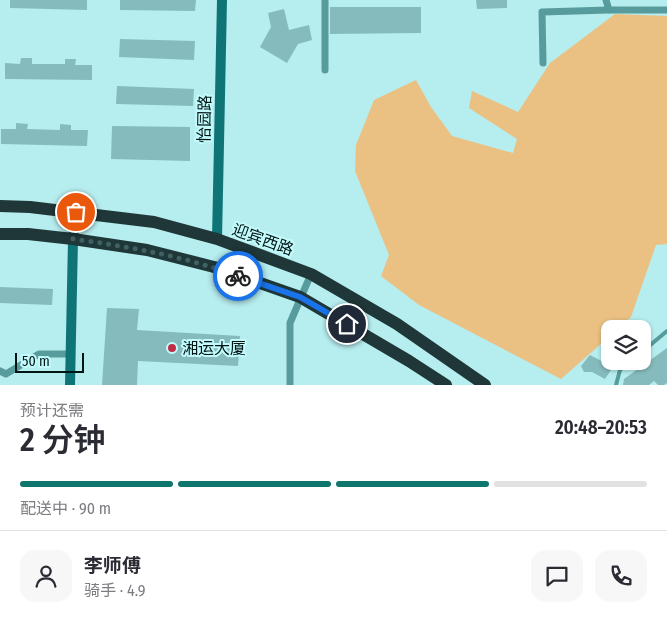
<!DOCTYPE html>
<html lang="zh">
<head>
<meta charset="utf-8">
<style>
  :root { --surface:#fff; --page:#f7f7f7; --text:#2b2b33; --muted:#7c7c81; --line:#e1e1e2; --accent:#0f766e }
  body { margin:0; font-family:"Fira Sans Condensed","Noto Sans SC",sans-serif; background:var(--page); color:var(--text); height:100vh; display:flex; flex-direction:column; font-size:19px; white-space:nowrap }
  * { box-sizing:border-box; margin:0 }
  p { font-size:16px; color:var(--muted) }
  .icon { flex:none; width:28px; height:28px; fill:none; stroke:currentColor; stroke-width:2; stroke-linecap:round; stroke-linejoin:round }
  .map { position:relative; height:385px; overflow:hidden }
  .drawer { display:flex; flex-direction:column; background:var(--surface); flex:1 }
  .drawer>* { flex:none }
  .fabs { position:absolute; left:601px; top:320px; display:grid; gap:10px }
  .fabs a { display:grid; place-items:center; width:50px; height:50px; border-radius:10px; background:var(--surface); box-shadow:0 1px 4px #0004; font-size:25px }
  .scale { position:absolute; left:15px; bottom:12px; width:69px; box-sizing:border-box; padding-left:5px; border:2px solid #011515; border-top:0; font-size:14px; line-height:18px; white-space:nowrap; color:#011515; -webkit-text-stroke:4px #c3fbfc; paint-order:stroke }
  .pin { position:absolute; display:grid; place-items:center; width:42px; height:42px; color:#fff; margin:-21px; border:2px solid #fff; border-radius:50%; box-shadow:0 1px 5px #0007 }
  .courier { position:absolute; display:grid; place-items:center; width:50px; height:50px; margin:-25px; border:4px solid #1a73e8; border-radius:50%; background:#fff; color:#222; box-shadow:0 1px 6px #0007 }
  .overview em { font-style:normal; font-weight:600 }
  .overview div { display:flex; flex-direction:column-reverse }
  .overview { display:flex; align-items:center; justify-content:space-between; height:85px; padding:0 20px }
  h1 { font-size:32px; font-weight:600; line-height:38px }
  .bar { display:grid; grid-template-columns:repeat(4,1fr); gap:8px 5px; align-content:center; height:60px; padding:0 20px }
  .bar i { height:6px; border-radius:4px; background:var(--line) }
  .bar .active { background:var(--accent) }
  .bar p { grid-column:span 4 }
  .line { display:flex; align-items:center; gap:12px; padding:0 20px; border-top:1px solid var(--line) }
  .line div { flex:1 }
  .round { display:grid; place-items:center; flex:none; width:52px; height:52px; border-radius:15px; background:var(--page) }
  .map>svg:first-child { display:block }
  .green { fill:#eac183 }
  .building { fill:#85bbbc }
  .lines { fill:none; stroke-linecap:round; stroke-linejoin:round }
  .lane { stroke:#579b9c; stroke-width:4 }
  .street { stroke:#579b9c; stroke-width:7 }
  .secondary { stroke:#0e7476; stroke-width:10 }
  .highway { stroke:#1f3738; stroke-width:12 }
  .done { stroke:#406161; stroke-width:5; stroke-dasharray:0 9 }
  .route { stroke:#1a73e8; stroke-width:6 }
  .poi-dot { fill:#be2d44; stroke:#c3fbfc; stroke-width:2 }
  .labels { text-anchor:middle; stroke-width:4; stroke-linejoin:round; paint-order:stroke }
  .street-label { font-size:16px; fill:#011515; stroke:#c3fbfc }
  .poi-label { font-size:16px; fill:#011515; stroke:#c3fbfc; text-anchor:start }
</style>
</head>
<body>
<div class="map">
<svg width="667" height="385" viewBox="0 0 667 385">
  <rect width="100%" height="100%" fill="#b6edee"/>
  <!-- green -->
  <path class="green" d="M615,14l52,2v228l-11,1 -25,72 -13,12h-8v7l-49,43 -142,-74 -38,-29 8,-21 -34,-84 1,-26 18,-45 42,-20 15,27 21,29 61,17 4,-14 -48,-31 3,-17 46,21 32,-49z"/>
  <!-- building -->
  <g class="building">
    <path d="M10,0h77v10l-77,-2z"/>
    <path d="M120,0h76l-1,11 -75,-1z"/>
    <path d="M476,0h31v8l-30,1z"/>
    <path d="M330,7h91v26l-91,1z"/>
    <path d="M284,9l5,21 20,-5 3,15 -14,4 -11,19 -27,-16 11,-20 -3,-14z"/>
    <path d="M120,39l75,2 -1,19 -75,-3z"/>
    <path d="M21,58h11v6h33v-5h11l-1,6h17v15l-87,-1v-16l15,1z"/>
    <path d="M117,86l77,3 -1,17 -77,-2z"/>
    <path d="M16,123l12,1 -1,5 33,1v-6l11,1v5h17l-1,16 -86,-2v-15h15z"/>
    <path d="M112,126l78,1v34l-79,-2z"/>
    <path d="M0,287l53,2 -1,16 -52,-2z"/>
    <path d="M107,308l32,1 -2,21 103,6 -2,30 -100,-5 -1,24h-35z"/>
    <path d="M667,348v35l-3,2h-6l-4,-4 -5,4h-26l1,-6z"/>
    <path d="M590,355l23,12 -8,12 -13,-7h-8l-3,-6z"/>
  </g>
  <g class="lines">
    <!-- lane -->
    <g class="lane">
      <path d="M642,352l25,-21"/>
      <path d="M616,385l4,-15 11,-9"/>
    </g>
    <!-- street -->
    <g class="street">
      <path d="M325,0v70"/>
      <path d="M606,0l3,10h58"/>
      <path d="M543,63l-1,-51 67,-2"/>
      <path d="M0,371l6,3 33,-20h31"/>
      <path d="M290,385v-62l21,-49"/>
    </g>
    <!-- secondary -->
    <g class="secondary">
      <path d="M217,239l5,-239"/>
      <path d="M70,385l3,-146 3,-27"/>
    </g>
    <!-- highway -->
    <g class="highway">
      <path d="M0,206l30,1 124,15 63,17 94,35 86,50 88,61"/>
      <path d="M0,234h28l45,5 74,11 67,17 86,30 109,64 37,24"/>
    </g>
  </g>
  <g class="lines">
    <!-- done -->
    <path class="done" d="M76,212l-3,27c58,8 110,17 165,37"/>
    <!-- route -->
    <path class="route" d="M238,276l62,21 47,27"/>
  </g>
  <!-- markers -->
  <circle class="poi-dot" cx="172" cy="348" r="5"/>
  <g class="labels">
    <!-- street labels -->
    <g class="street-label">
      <text transform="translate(204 119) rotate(-89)" y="6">怡园路</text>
      <text transform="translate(263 239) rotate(20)" y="6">迎宾西路</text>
    </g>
    <!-- poi labels -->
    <g class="poi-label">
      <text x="182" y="354">湘运大厦</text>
    </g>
  </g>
</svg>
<div class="fabs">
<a><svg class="icon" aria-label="layers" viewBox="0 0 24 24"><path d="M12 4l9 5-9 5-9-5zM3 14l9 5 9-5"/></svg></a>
</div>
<div class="scale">50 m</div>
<div class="pin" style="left:76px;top:212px;background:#ea580c"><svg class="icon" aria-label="bag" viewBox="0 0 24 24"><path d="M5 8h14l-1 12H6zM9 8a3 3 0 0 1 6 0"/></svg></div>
<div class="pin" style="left:347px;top:324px;background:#1f2937"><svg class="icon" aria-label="home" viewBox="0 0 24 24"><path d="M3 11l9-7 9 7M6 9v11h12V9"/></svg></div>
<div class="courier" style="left:238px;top:276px"><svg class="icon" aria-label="bike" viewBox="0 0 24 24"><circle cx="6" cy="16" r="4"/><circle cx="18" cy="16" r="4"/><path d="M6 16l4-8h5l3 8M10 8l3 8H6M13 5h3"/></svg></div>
</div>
<section class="drawer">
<div class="overview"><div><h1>2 分钟</h1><p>预计还需</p></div><em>20:48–20:53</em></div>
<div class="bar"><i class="active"></i><i class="active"></i><i class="active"></i><i></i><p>配送中 · 90 m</p></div>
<div class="line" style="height:90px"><a class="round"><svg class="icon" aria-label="person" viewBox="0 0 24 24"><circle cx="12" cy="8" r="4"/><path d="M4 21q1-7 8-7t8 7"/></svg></a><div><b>李师傅</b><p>骑手 · 4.9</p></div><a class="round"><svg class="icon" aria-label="chat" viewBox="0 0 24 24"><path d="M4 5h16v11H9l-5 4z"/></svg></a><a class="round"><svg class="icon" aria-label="phone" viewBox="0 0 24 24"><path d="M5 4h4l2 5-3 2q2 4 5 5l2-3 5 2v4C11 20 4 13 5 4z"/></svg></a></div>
</section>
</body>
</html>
